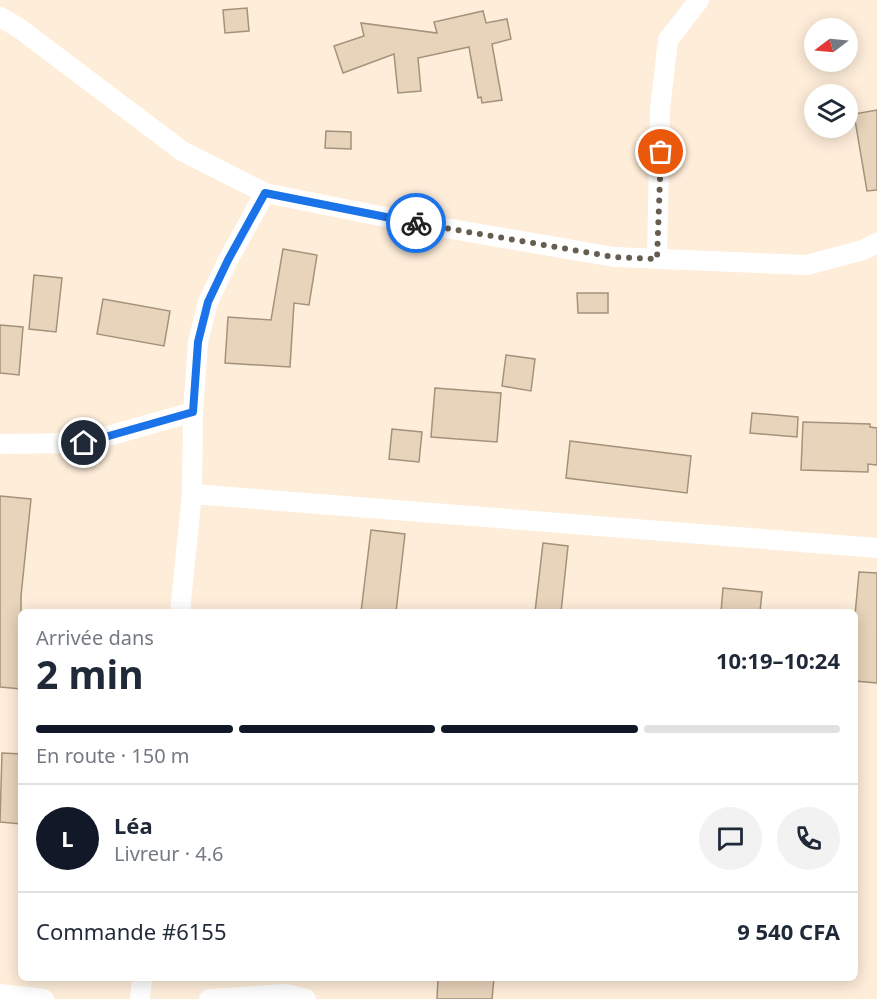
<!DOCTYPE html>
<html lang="fr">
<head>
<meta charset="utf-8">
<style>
  :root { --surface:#fff; --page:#f2f2f3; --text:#1f2937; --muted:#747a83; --line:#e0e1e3; --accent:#111827 }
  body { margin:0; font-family:"Noto Sans",sans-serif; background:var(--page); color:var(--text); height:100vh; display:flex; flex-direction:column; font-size:22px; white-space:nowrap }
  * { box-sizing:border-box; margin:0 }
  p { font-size:20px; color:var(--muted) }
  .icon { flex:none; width:33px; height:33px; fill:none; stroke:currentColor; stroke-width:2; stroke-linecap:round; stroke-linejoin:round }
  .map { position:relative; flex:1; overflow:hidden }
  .side { position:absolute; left:18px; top:609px; width:840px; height:372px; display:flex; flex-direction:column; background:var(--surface); border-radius:9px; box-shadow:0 3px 15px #0003 }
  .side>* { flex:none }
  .needle { width:39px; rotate:254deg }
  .fabs { position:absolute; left:804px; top:18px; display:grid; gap:12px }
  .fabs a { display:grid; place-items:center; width:54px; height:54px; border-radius:50%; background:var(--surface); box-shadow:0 3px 15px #0003; font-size:30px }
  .pin { position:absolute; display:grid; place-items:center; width:51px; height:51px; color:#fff; margin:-26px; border:3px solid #fff; border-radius:50%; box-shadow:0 2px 6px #0007 }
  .courier { position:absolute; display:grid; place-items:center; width:60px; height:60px; margin:-30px; border:4px solid #1a73e8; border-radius:50%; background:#fff; color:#222; box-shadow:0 2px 8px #0007 }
  .summary em { font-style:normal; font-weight:700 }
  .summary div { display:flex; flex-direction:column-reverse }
  .summary { display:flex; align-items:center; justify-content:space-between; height:102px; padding:0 18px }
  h1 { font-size:39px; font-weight:700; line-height:45px }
  .bar { display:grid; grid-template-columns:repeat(4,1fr); gap:9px 6px; align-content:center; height:72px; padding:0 18px }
  .bar i { height:8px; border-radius:4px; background:var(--line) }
  .bar .selected { background:var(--accent) }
  .bar p { grid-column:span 4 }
  .line { display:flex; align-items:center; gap:15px; padding:0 18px; border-top:2px solid var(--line) }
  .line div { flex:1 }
  .round { display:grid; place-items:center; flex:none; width:63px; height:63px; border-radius:32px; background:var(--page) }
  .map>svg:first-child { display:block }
  .building { fill:#e8d3bb; stroke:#a4927b; stroke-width:1.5 }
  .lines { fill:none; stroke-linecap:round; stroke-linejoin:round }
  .minor { stroke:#fff; stroke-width:20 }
  .done { stroke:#675d50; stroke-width:6; stroke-dasharray:0 10.8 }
  .route { stroke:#1a73e8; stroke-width:8 }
</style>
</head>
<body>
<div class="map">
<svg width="877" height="999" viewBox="0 0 877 999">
  <rect width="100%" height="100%" fill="#feedd9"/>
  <!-- building -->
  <g class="building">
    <path d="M247,8l2,23 -24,2 -2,-23z"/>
    <path d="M483,11l3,12 21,-4 4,20 -19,5 10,56 -20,3 -1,-6 -3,1 -9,-51 -51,11 3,33 -23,2 -4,-39 -51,19 -9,-27 30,-10 -3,-13 76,10 -3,-11z"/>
    <path d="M877,110v80l-10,1 -13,-77z"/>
    <path d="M326,131l25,1v17l-26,-1z"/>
    <path d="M283,249l34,6 -8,50 -15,-2 -4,64 -65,-4 3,-46 43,3z"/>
    <path d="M34,275l28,3 -6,54 -27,-3z"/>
    <path d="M577,293h31v20h-30z"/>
    <path d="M103,299l67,12 -6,35 -67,-12z"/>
    <path d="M0,325l23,2 -4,48 -19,-2z"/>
    <path d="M506,355l29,4 -4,32 -29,-5z"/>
    <path d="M435,388l66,5 -4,49 -66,-5z"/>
    <path d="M752,413l46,4 -1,20 -47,-4z"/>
    <path d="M803,422l67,2v3l7,1v37l-9,-1v8l-67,-2z"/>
    <path d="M392,429l30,3 -3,30 -30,-3z"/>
    <path d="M570,441l121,15 -4,37 -121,-15z"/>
    <path d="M0,496l31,3 -10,97v93l-21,-2z"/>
    <path d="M371,530l34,4 -9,78h-35z"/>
    <path d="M543,543l25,3 -7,66h-26z"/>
    <path d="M859,572l18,1v110l-22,-2v-66z"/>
    <path d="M723,588l39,4 -2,20h-39z"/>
    <path d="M2,753l19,1v70l-21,-2z"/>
    <path d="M438,978h56l-2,21h-55z"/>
  </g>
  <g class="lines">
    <!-- minor -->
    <g class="minor">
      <path d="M0,17l19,11 163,123 83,42 140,28 209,36 193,8 56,-15 14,-7"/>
      <path d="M657,259l3,-150 8,-69 31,-40"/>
      <path d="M0,444l83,-1 110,-31 5,-70 10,-40 20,-42 37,-67"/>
      <path d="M192,494l685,54"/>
      <path d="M180,612l12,-118 1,-82"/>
      <path d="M0,994l44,5"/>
      <path d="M140,999l2,-21"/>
      <path d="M209,999l77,-5 20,5"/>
    </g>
  </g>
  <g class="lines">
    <!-- done -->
    <path class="done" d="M416,223l198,34 43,2 4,-107"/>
    <!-- route -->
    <path class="route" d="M84,443l109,-31 5,-70 10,-40 20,-42 37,-67 151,30"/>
  </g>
</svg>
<div class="fabs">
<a><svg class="needle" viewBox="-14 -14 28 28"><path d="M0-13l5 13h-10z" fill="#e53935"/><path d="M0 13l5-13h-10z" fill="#747a83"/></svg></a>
<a><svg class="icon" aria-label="layers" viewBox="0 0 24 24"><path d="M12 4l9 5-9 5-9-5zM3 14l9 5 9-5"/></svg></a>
</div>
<div class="pin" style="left:661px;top:152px;background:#ea580c"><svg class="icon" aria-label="bag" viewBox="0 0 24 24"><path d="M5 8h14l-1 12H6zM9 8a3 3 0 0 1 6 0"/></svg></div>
<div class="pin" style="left:84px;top:443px;background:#1f2937"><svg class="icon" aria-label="home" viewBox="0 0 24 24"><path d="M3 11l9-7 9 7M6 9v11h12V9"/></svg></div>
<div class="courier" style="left:416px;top:223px"><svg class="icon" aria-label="bike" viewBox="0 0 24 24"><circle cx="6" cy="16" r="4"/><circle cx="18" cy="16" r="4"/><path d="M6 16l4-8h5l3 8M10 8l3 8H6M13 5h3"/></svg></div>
<section class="side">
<div class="summary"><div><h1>2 min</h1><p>Arrivée dans</p></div><em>10:19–10:24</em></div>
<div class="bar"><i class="selected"></i><i class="selected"></i><i class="selected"></i><i></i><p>En route · 150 m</p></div>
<div class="line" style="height:108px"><b class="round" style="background:var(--accent);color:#fff">L</b><div><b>Léa</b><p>Livreur · 4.6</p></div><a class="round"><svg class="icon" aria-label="chat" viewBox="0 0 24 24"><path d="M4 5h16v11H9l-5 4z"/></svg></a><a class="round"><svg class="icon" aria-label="phone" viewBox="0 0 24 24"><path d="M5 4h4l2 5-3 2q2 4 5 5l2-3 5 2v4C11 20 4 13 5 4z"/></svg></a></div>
<div class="line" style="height:78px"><div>Commande #6155</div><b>9 540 CFA</b></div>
</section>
</div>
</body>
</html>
